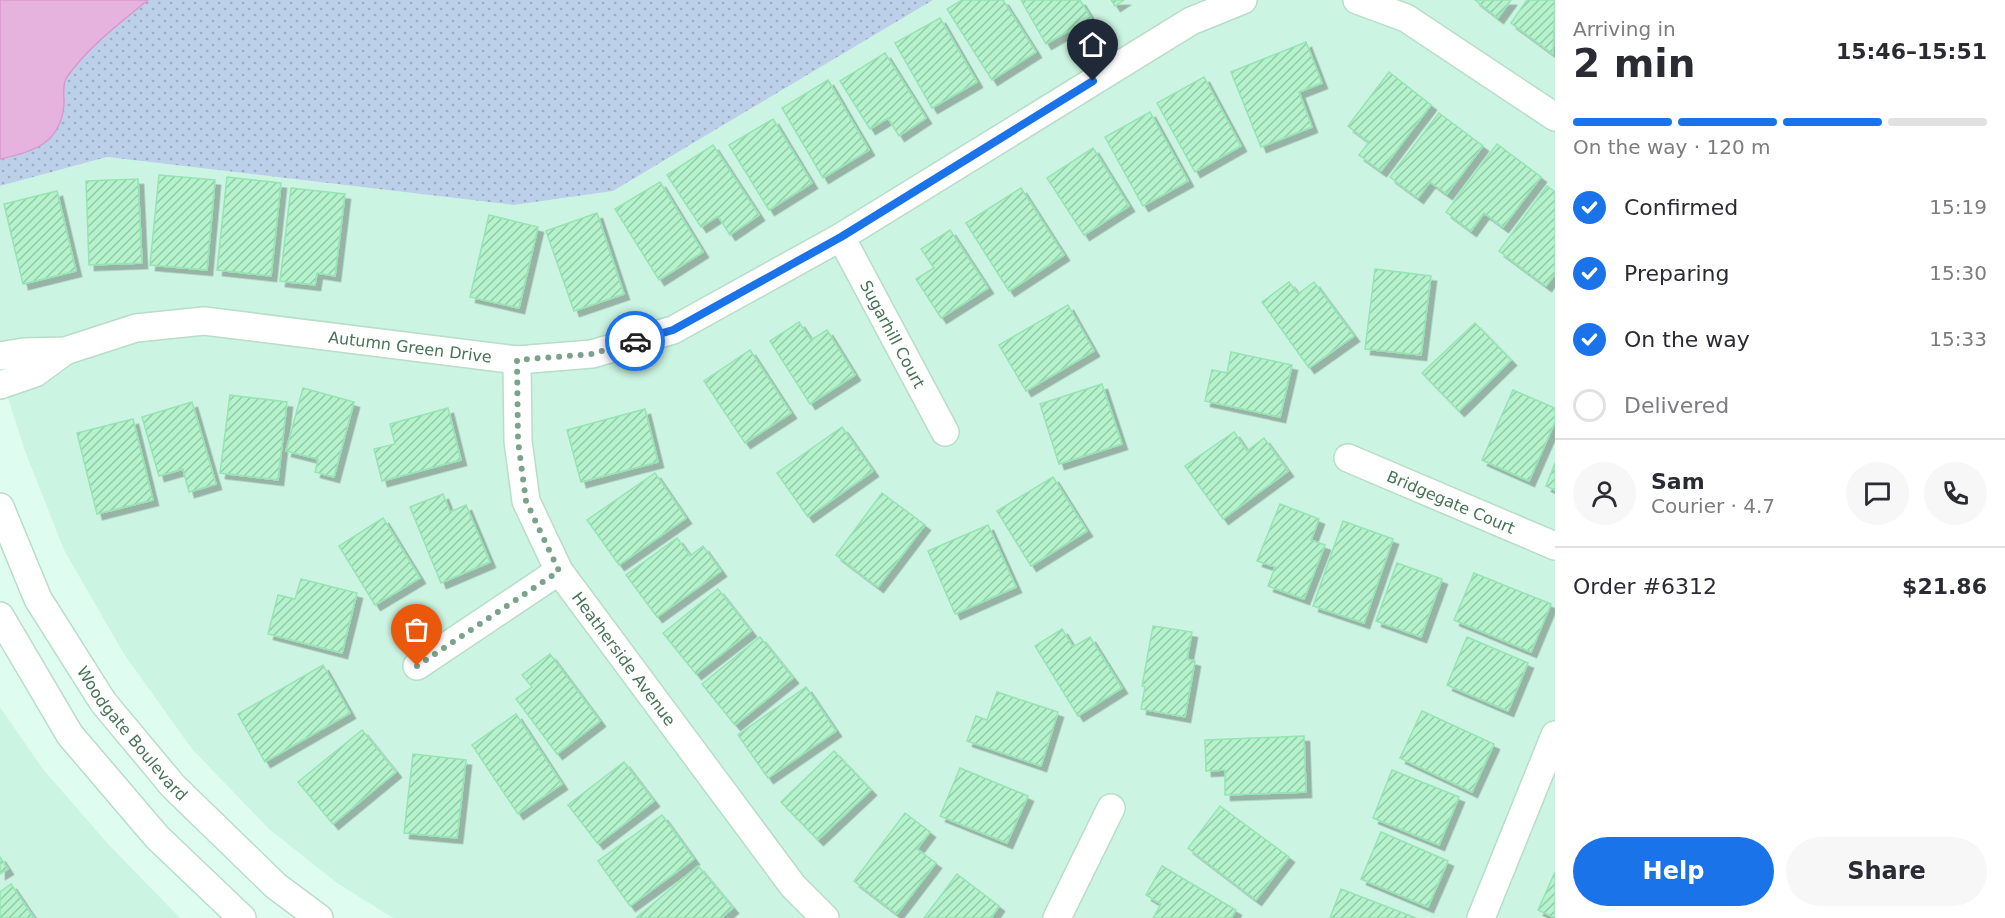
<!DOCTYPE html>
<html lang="en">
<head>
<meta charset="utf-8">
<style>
  :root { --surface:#fff; --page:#f7f7f7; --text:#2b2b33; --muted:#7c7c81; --line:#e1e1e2; --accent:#1a73e8 }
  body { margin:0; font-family:"DejaVu Sans",sans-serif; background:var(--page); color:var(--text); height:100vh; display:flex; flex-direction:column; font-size:22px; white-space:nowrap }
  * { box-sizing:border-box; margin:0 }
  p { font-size:20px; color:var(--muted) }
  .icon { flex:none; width:33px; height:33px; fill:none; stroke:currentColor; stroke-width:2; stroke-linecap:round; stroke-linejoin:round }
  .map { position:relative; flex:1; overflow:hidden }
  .sheet { display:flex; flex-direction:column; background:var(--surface); width:450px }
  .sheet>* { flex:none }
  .pin { position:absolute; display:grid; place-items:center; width:51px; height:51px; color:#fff; margin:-62px -26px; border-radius:50% 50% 50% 0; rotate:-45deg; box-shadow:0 0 6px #0007 }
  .pin .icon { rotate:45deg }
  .courier { position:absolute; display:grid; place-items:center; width:60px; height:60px; margin:-30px; border:4px solid #1a73e8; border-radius:50%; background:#fff; color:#222; box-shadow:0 2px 8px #0007 }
  .head em { font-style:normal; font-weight:700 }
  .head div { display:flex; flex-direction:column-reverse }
  .head { display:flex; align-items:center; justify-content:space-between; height:102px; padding:0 18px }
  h1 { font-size:39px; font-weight:700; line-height:45px }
  .bar { display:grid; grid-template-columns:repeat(4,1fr); gap:9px 6px; align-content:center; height:72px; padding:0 18px }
  .bar i { height:8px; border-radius:4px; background:var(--line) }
  .bar .current { background:var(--accent) }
  .bar p { grid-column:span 4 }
  .line { display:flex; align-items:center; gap:15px; padding:0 18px; border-top:2px solid var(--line) }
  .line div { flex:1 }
  .round { display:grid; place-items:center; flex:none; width:63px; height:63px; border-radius:32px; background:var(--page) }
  ol { padding:0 18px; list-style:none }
  li { display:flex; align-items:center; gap:18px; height:66px }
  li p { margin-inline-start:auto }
  li .icon { padding:6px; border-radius:50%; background:var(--accent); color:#fff; stroke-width:4 }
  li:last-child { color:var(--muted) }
  li i { width:33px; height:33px; border:3px solid var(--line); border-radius:50% }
  .cta { display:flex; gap:12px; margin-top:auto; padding:12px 18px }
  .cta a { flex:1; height:69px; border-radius:36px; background:var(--accent); color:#fff; font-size:24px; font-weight:700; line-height:69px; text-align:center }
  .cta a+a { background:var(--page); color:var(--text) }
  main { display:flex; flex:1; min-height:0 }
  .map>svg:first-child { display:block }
  .residential { fill:#ccf4e2 }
  .grass { fill:url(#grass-dots) }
  .water { fill:#e6b3df; stroke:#d899cf; stroke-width:1.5 }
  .building { fill:url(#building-hatch); stroke:#95e5b2; stroke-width:1.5; filter:url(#shadow) }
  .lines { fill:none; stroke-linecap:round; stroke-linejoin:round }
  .street-casing { stroke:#b8ddc9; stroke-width:30 }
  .street { stroke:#fff; stroke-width:27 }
  .done { stroke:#7ba38b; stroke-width:6; stroke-dasharray:0 10.8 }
  .route { stroke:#1a73e8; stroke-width:8 }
  .labels { text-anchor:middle; stroke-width:4.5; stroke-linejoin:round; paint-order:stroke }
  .street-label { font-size:16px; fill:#467355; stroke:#e5fff4 }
</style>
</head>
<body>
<main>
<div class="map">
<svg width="1555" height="918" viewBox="0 0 1555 918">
  <defs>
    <pattern id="grass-dots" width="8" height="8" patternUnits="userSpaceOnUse" patternTransform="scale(1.5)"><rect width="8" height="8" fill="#bdd0ea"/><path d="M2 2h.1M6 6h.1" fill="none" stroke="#9badc0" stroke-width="1.8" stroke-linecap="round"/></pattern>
    <pattern id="building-hatch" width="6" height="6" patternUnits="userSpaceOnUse" patternTransform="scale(1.5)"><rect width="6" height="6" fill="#b5f3cd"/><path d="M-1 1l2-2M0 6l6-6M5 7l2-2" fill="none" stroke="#95c9a9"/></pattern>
    <filter id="shadow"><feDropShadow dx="5.5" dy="5.5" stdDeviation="0" flood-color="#0004"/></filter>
  </defs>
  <rect width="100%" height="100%" fill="#defdf0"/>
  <!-- residential -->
  <g class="residential">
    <path d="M933,0h622v918h-1162l-56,-35 -68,-54 -77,-80 -68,-95 -60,-104 -39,-99 -25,-77v-188l107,-29 407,48 99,-14z"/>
    <path d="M0,707l42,61 66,76 72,74h-180z"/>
  </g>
  <!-- grass -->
  <path class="grass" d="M0,0h933l-320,191 -99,14 -407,-48 -107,29z"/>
  <!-- water -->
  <path class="water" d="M0,0h148c-28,23 -60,47 -81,77 -5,6 -3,19 -3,27 -3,39 -30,48 -64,55z"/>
  <!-- building -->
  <g class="building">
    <path d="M962,0h41l33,52 -44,28 -45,-71z"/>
    <path d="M1021,0h59l11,18 -45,26z"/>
    <path d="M1111,0h13l-9,6z"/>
    <path d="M1475,0h36l-13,18z"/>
    <path d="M1527,0h28l-2,54 -42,-31z"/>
    <path d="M940,18l37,64 -45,26 -37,-65z"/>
    <path d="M1306,42l16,41 -23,9 13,35 -51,20 -30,-75z"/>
    <path d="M885,53l41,65 -27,18 -11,-18 -18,11 -30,-48z"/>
    <path d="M1389,72l42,33 -50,66 -22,-16 10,-13 -21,-16z"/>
    <path d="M1204,77l37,69 -46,26 -38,-69z"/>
    <path d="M828,80l41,70 -46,28 -41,-70z"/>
    <path d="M1150,112l38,69 -45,25 -38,-69z"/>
    <path d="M1439,113l44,33 -36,48 -17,-12 -12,16 -28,-21z"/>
    <path d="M773,119l39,64 -43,27 -40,-65z"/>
    <path d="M1497,144l44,33 -38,50 -19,-14 -13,18 -25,-19z"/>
    <path d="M713,145l46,70 -29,20 -12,-19 -17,11 -34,-52z"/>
    <path d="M1093,148l36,58 -45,29 -37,-57z"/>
    <path d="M159,175l56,5 -8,90 -57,-5z"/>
    <path d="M227,177l54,6 -10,93 -54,-6z"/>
    <path d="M138,179l4,84 -53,2 -3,-84z"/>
    <path d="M660,182l43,70 -44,28 -44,-71z"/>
    <path d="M1547,186l8,6v82l-9,12 -47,-35z"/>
    <path d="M291,188l54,6 -10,82 -18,-3 -2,12 -35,-4z"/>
    <path d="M1021,188l43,67 -55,36 -43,-68z"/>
    <path d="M57,191l19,80 -53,13 -19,-80z"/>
    <path d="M597,213l27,81 -50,17 -28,-80z"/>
    <path d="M489,215l49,12 -19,81 -49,-11z"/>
    <path d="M950,230l38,58 -47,30 -25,-39 18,-11 -13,-19z"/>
    <path d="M1375,269l56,7 -10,79 -56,-6z"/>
    <path d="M1289,282l9,12 16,-12 40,54 -45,32 -47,-66z"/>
    <path d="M1068,305l26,46 -68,40 -27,-46z"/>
    <path d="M799,322l12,18 16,-10 28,45 -45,29 -40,-63z"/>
    <path d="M1475,323l36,37 -52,51 -37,-38z"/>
    <path d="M750,350l41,63 -46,30 -41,-62z"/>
    <path d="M1231,352l61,13 -12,52 -75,-16 7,-31 15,3z"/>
    <path d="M1102,384l20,60 -63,20 -19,-60z"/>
    <path d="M303,388l51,14 -20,75 -19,-5 3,-13 -32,-8z"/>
    <path d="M1513,390l42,18v14l-26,59 -47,-21z"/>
    <path d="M230,395l57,7 -9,78 -58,-7z"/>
    <path d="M192,402l24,82 -27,8 -6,-23 -24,7 -17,-59z"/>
    <path d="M448,408l13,52 -79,21 -8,-32 21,-5 -5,-20z"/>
    <path d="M645,409l13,53 -77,20 -14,-52z"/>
    <path d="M133,419l20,81 -56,14 -20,-81z"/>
    <path d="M842,427l31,44 -65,46 -31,-44z"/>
    <path d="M1234,432l13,19 17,-13 24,33 -65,48 -38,-53z"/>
    <path d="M1555,463v27l-9,-4z"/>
    <path d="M655,473l31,45 -67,47 -32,-45z"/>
    <path d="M1053,477l34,54 -56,35 -34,-55z"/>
    <path d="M882,493l43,32 -47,62 -42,-32z"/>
    <path d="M443,494l7,18 16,-7 24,57 -49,21 -31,-76z"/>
    <path d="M1280,504l39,15 -8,21 14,5 -21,54 -36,-13 7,-19 -18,-6z"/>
    <path d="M383,518l37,60 -45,27 -36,-59z"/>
    <path d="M1343,521l50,18 -29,84 -51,-17z"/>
    <path d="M988,525l28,62 -61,27 -27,-63z"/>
    <path d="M677,538l13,18 13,-10 18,25 -64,46 -31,-42z"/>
    <path d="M1397,563l45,16 -21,58 -45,-16z"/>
    <path d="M1474,573l77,31 -20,48 -77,-32z"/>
    <path d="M301,579l56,14 -15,60 -74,-19 10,-39 17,4z"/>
    <path d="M718,589l33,42 -55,43 -33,-41z"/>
    <path d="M1153,626l39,6 -5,27 8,2 -10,56 -44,-8 4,-22 -3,-1z"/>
    <path d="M1062,629l11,18 17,-10 32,51 -44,28 -43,-70z"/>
    <path d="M760,637l33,41 -58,47 -33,-41z"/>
    <path d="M1467,637l61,26 -20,48 -61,-26z"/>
    <path d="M550,654l50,67 -43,33 -41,-55 16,-12 -10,-12z"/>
    <path d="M323,665l27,48 -85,49 -27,-48z"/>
    <path d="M806,687l30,44 -68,47 -30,-43z"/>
    <path d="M997,692l61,20 -17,54 -74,-25 9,-25 11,4z"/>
    <path d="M1422,711l72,33 -22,48 -72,-34z"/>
    <path d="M516,714l46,70 -44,30 -46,-69z"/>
    <path d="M362,730l34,42 -63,52 -35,-42z"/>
    <path d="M1304,736l2,56 -81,3v-25l-19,1 -1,-31z"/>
    <path d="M834,751l37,39 -53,50 -37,-38z"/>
    <path d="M413,754l53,6 -9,78 -53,-5z"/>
    <path d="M624,762l30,39 -56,43 -30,-39z"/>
    <path d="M960,768l68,28 -21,47 -67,-27z"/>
    <path d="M1392,770l67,27 -20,48 -66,-27z"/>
    <path d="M1220,806l69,51 -33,43 -68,-52z"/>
    <path d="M905,813l25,19 -13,17 19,14 -39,51 -43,-33z"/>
    <path d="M662,815l32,44 -64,47 -32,-45z"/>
    <path d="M1381,832l67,29 -20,46 -67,-28z"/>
    <path d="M0,857l8,12 -8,5z"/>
    <path d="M698,866l35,42 -12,10h-85z"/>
    <path d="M1162,866l74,44 -5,8h-78l8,-14 -15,-9z"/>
    <path d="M1555,872v46l-17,-8z"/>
    <path d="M957,874l42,32 -8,12h-67z"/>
    <path d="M11,884l23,34h-34v-26z"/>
    <path d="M1341,889l75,29h-86z"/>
  </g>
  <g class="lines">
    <!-- street casing -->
    <g class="street-casing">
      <g id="street">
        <path d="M1357,0l49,18 149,99"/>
        <path id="s1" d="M841,237l104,195"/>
        <path id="s2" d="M0,356l24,-4 41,-1 71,-23 68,-7 313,39 75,-6 81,-24 168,-93 350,-216 52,-21"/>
        <path id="s3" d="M517,360l1,81 8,60 33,70 234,315 32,32"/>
        <path d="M0,385l35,-12 30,-22"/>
        <path id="s4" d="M1348,458l207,88"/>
        <path id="s5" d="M0,507l38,92 65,103 70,84 103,100 43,32"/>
        <path d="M0,616l70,119 87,102 85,81"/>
        <path d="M417,666l142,-95"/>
        <path d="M1057,918l54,-110"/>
        <path d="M1481,918l74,-183"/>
      </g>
    </g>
    <!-- street -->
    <use href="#street" class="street"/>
  </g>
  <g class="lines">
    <!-- done -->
    <path class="done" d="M417,666l142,-95 -33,-70 -8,-60 -1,-81 75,-6 43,-13"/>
    <!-- route -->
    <path class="route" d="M635,341l38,-11 168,-93 252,-156"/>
  </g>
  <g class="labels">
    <!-- street labels -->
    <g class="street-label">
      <text dy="6" stroke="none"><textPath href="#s1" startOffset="110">Sugarhill Court</textPath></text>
      <text dy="6" stroke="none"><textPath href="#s2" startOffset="416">Autumn Green Drive</textPath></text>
      <text dy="6" stroke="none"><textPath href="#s4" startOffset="112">Bridgegate Court</textPath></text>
      <text dy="6" stroke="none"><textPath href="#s3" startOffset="328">Heatherside Avenue</textPath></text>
      <text dy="6" stroke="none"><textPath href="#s5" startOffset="264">Woodgate Boulevard</textPath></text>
    </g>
  </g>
</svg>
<div class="pin" style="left:417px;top:666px;background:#ea580c"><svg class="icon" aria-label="bag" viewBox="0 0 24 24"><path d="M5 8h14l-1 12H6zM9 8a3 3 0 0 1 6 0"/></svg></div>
<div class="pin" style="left:1093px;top:81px;background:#1f2937"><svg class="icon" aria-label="home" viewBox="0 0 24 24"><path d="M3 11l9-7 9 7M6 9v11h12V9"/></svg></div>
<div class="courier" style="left:635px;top:341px"><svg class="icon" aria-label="car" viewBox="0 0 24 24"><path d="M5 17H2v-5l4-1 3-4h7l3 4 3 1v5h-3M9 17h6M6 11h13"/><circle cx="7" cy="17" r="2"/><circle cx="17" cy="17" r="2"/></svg></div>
</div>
<section class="sheet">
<div class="head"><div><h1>2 min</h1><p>Arriving in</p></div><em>15:46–15:51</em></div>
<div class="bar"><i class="current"></i><i class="current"></i><i class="current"></i><i></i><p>On the way · 120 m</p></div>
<ol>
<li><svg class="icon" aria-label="check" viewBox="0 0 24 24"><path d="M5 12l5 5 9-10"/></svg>Confirmed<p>15:19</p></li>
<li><svg class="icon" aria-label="check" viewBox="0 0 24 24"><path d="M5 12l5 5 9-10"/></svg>Preparing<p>15:30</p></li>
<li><svg class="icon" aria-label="check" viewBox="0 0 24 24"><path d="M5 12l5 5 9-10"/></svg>On the way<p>15:33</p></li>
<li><i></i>Delivered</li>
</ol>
<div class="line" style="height:108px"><a class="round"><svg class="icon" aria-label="person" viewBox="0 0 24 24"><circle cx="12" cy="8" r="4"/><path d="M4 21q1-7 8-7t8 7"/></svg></a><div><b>Sam</b><p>Courier · 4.7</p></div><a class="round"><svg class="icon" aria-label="chat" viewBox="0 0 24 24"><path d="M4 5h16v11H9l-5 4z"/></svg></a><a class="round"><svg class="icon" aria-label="phone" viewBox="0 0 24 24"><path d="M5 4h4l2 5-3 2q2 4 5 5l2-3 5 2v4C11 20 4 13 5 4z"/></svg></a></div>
<div class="line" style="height:78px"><div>Order #6312</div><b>$21.86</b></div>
<div class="cta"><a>Help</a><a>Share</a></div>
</section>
</main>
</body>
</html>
